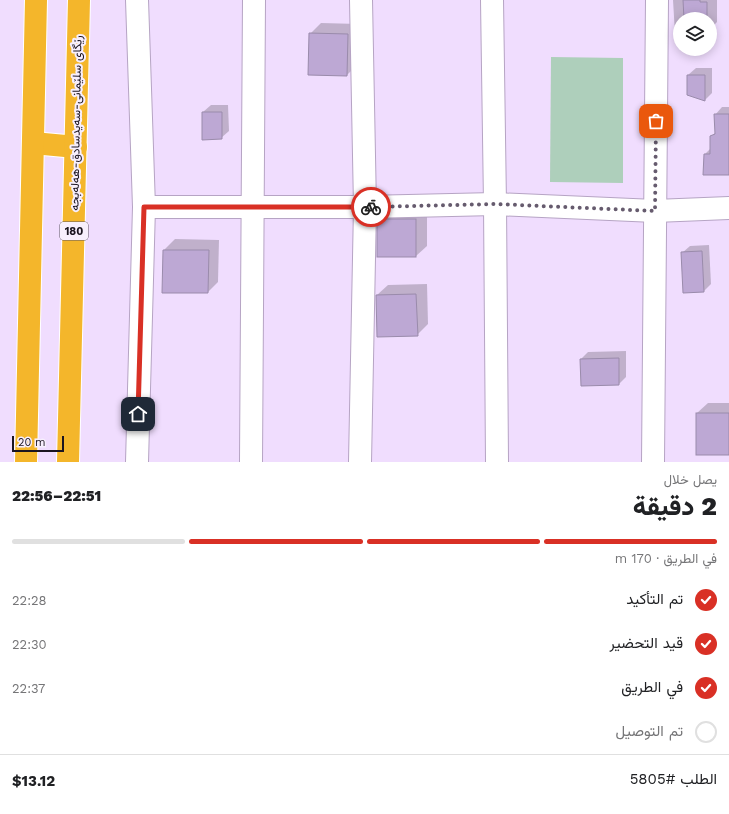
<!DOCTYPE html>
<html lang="ar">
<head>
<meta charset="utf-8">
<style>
  :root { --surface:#fff; --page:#f6f6f6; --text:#202124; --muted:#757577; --line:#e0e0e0; --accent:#d93025 }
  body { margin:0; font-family:"Work Sans",Vazirmatn,sans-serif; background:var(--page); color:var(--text); direction:rtl; height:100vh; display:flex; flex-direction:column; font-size:15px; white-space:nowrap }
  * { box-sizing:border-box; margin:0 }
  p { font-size:13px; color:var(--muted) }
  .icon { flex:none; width:22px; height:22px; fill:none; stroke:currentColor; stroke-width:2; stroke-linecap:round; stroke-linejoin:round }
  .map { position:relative; height:462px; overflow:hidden; direction:ltr }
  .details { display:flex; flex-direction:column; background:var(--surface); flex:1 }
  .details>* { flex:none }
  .buttons { position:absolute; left:673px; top:12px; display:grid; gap:8px }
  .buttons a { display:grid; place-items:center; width:44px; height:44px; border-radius:50%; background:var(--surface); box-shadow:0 2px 10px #0003; font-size:20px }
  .scale { position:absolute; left:12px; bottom:10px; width:52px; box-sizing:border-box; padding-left:4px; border:2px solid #1b1520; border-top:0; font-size:11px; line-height:14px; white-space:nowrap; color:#1b1520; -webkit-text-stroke:3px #f7effd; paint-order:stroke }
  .pin { position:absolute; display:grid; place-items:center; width:34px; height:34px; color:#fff; margin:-17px; border-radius:8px; box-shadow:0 2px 6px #0006 }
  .courier { position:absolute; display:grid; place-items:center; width:40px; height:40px; margin:-20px; border:3px solid #d93025; border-radius:50%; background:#fff; color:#222; box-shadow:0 1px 5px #0007 }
  .overview em { font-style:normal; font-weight:800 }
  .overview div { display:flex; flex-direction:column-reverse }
  .overview { display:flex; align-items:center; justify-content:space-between; height:68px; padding:0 12px }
  h1 { font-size:26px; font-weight:800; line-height:30px }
  .bar { display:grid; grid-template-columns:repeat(4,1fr); gap:6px 4px; align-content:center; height:48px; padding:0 12px }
  .bar i { height:5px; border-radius:3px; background:var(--line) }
  .bar .active { background:var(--accent) }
  .bar p { grid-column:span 4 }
  .line { display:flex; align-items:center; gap:10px; padding:0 12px; border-top:1px solid var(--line) }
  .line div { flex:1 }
  ol { padding:0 12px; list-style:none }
  li { display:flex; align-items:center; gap:12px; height:44px }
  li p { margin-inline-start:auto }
  li .icon { padding:4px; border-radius:50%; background:var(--accent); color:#fff; stroke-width:4 }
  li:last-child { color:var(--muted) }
  li i { width:22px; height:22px; border:2px solid var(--line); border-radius:50% }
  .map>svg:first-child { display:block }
  .green { fill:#aecfbb }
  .shadow { fill:#0003 }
  .building { fill:#bda8d4; stroke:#9a8bab }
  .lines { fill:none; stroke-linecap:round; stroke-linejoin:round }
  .minor-casing { stroke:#b6a4c4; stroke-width:24 }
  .highway-casing { stroke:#fff; stroke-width:24 }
  .minor { stroke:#fff; stroke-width:22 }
  .highway { stroke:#f4b62b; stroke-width:22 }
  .done { stroke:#665b6e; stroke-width:4; stroke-dasharray:0 7.2 }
  .route { stroke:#d93025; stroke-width:5 }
  .labels { text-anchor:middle; stroke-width:4; stroke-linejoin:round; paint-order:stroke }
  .shield { fill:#f7effd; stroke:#5d5662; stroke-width:1 }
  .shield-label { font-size:11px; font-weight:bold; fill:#1b1520 }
  .street-label { font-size:12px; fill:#1b1520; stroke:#f7effd }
</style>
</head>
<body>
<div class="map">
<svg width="729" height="462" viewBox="0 0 729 462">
  <rect width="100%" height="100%" fill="#f0ddfe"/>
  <!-- green -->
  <path class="green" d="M551,57l72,1v125l-73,-1z"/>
  <!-- shadow -->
  <g class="shadow">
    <path d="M673,0h44v22l-7,7v-10h-30v14l-5,1z"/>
    <path d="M321,23l38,1 -1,40 -11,11 -37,-1v-40z"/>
    <path d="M696,68h16v25l-7,7 -17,-25z"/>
    <path d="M211,105h17l1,26 -8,7 -18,-26z"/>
    <path d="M722,107h7v67l-24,-20 6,-6v-11l5,-5 -1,-17z"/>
    <path d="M389,209h38v37l-11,10 -38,-36z"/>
    <path d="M175,239l44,1 -1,42 -10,10 -44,-42z"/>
    <path d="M709,245l2,39 -7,7 -22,-38 8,-7z"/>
    <path d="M427,284l1,40 -11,11 -40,-40 11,-10z"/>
    <path d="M626,351v26l-7,7 -38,-25 7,-7z"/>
    <path d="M708,403h21v51l-32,-41z"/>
  </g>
  <!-- building -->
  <g class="building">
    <path d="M683,0h17v2h7v17h-23z"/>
    <path d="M309,33l39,1 -1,42 -39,-1z"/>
    <path d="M687,75h18v26l-18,-6z"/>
    <path d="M202,112h20v27l-20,1z"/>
    <path d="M714,114h15v61h-26l1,-21h6v-18l5,-2z"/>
    <rect x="377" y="219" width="39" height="38"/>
    <path d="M163,250h46l-1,43h-46z"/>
    <path d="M702,251l2,41 -21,1 -2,-41z"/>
    <path d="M416,294l2,42 -41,1 -1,-42z"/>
    <path d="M619,358v27l-38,1 -1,-27z"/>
    <rect x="696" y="413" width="33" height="42"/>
  </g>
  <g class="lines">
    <!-- minor casing -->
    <g class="minor-casing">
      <g id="minor">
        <path d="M137,0l7,207 -7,255"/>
        <path d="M492,0l3,204 2,258"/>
        <path d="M144,207h221l130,-3 160,7 74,-3"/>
        <path d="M251,462l3,-462"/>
        <path d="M360,462l5,-255 -4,-207"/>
        <path d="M653,462l4,-462"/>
      </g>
    </g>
    <!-- highway casing -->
    <g class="highway-casing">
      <g id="highway">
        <path d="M33,143l43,4"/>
        <path d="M26,462l10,-462"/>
        <path d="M68,462l11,-462"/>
      </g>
    </g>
    <!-- minor -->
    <use href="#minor" class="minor"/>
    <!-- highway -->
    <use href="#highway" class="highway"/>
  </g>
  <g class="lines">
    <!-- done -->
    <path class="done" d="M371,207l124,-3 160,7 1,-90"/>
    <!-- route -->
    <path class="route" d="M138,414l6,-207h227"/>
  </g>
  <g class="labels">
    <!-- shield labels -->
    <rect class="shield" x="60" y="222" width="28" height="18" rx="3"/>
    <g class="shield-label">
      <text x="74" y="235">180</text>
    </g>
    <!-- street labels -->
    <g class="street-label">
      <text transform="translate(76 123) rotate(-89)" y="4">رێگای سلێمانی-سەیدسادق-هەلەبجە</text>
    </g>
  </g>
</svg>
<div class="buttons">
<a><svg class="icon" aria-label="layers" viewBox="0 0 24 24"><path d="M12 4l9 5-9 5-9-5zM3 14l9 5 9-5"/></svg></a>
</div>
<div class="scale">20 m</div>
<div class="pin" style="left:656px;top:121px;background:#ea580c"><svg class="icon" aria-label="bag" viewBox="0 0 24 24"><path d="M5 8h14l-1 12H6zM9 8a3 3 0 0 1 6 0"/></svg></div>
<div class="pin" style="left:138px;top:414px;background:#1f2937"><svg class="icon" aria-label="home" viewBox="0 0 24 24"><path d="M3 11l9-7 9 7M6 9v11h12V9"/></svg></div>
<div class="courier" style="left:371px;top:207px"><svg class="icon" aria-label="bike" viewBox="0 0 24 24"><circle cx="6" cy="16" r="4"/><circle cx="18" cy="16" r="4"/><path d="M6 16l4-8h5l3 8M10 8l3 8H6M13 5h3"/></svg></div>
</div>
<section class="details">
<div class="overview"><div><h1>2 دقيقة</h1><p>يصل خلال</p></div><em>22:51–22:56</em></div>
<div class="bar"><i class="active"></i><i class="active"></i><i class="active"></i><i></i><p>في الطريق · 170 m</p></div>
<ol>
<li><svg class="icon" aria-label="check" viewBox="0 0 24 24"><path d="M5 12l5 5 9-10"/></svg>تم التأكيد<p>22:28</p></li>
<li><svg class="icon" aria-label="check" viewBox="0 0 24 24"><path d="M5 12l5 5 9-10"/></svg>قيد التحضير<p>22:30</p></li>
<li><svg class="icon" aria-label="check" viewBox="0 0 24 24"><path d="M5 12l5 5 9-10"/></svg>في الطريق<p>22:37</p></li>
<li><i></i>تم التوصيل</li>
</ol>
<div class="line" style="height:52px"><div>الطلب #5805</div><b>$13.12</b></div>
</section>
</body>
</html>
